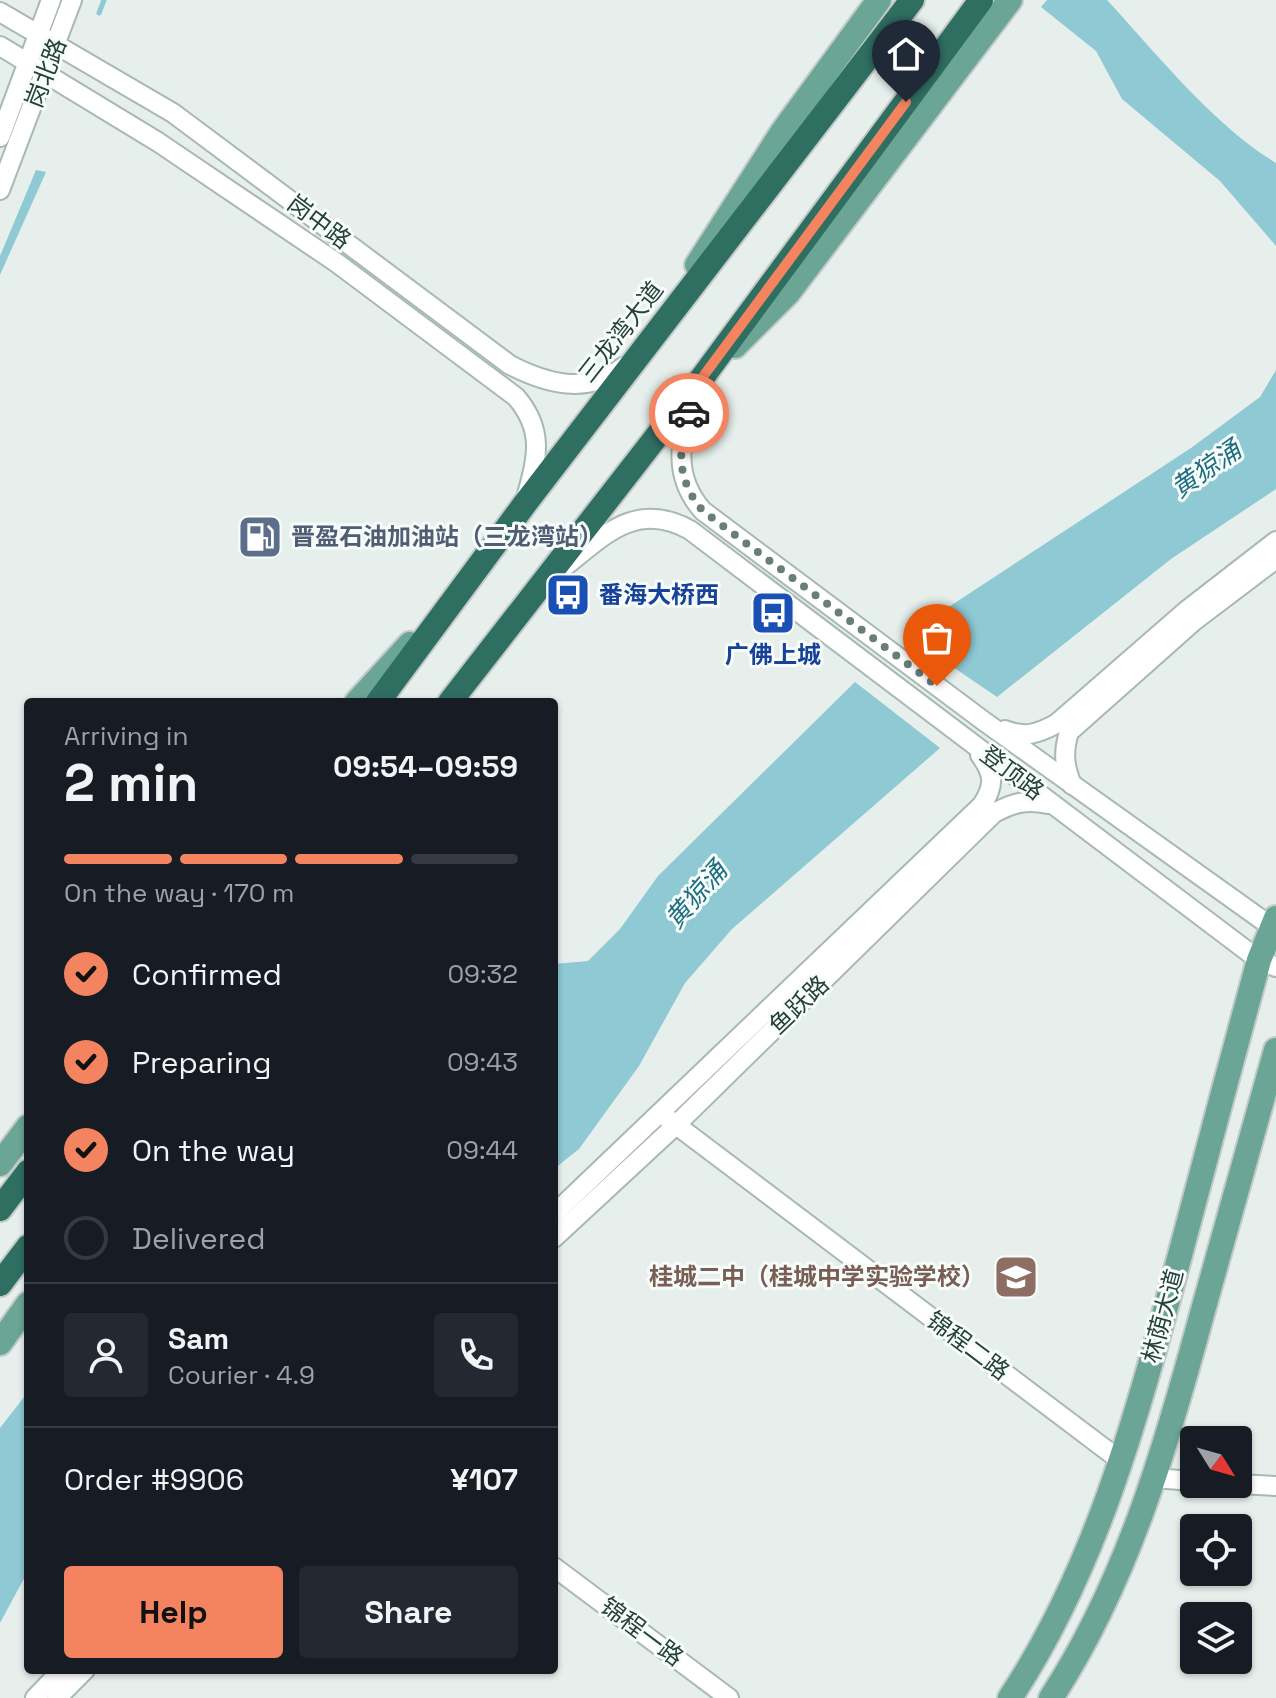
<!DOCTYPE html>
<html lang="en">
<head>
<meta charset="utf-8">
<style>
  :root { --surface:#171b24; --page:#242831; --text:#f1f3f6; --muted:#9ea1a6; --line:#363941; --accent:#f4845f }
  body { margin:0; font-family:"Space Grotesk","Noto Sans SC",sans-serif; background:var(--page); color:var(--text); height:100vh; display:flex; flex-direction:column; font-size:30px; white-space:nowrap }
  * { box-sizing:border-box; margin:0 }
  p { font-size:26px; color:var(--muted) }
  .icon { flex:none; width:44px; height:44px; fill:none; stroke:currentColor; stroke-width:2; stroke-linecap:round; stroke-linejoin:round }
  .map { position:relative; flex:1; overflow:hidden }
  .panel { position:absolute; left:24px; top:698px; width:534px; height:976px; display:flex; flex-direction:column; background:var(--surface); border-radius:8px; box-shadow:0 2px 6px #0004 }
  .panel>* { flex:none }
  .needle { width:52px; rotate:127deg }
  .fabs { position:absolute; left:1180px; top:1426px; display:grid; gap:16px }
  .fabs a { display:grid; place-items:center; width:72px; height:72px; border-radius:8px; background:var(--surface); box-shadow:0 2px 6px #0004; font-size:40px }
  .pin { position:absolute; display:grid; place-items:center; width:68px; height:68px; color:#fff; margin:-82px -34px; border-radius:50% 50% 50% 0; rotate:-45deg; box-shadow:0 0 8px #0007 }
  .pin .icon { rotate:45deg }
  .courier { position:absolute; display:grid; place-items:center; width:80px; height:80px; margin:-40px; border:6px solid #f4845f; border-radius:50%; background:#fff; color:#222; box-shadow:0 2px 10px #0007 }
  .head em { font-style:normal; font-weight:800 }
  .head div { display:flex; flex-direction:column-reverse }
  .head { display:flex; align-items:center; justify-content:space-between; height:136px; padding:0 40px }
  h1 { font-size:52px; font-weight:800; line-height:60px }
  .bar { display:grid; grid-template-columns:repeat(4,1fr); gap:12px 8px; align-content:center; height:96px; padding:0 40px }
  .bar i { height:10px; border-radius:6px; background:var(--line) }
  .bar .current { background:var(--accent) }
  .bar p { grid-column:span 4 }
  .line { display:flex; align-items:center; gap:20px; padding:0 40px; border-top:2px solid var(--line) }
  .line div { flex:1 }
  .round { display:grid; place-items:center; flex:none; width:84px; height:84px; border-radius:8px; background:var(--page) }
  ol { padding:0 40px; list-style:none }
  li { display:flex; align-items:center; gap:24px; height:88px }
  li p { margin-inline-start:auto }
  li .icon { padding:8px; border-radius:50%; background:var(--accent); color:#111; stroke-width:4 }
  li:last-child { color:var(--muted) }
  li i { width:44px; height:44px; border:4px solid var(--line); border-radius:50% }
  .action { display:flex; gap:16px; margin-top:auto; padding:16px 40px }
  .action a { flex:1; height:92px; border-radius:8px; background:var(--accent); color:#111; font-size:32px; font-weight:800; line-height:92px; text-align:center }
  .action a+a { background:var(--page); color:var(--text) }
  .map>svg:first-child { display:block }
  .water { fill:#8ec9d4 }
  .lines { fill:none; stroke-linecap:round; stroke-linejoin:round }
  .stream { stroke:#8ec9d4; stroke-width:5 }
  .minor-casing { stroke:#a8b8b2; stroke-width:22 }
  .major-casing { stroke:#c2cac8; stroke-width:28 }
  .highway-casing { stroke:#c2cac8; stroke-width:28 }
  .minor { stroke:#fff; stroke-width:18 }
  .major { stroke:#6aa596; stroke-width:24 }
  .highway { stroke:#2f6f62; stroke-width:24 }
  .done { stroke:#687f78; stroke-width:8; stroke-dasharray:0 14.4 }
  .route { stroke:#f4845f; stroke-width:10 }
  .labels { text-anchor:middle; stroke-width:6; stroke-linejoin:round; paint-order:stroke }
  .street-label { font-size:24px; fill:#24423a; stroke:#f7fbf9 }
  .service-label { font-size:24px; font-weight:bold; fill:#4e5e75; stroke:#f7fbf9; text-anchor:start }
  .transit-label { font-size:24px; font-weight:bold; fill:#164399; stroke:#f7fbf9; text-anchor:start }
  .education-label { font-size:24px; font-weight:bold; fill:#785e54; stroke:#f7fbf9; text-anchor:end }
  .water-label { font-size:26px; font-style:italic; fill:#1c6f80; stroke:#f7fbf9 }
</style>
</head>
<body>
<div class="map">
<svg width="1276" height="1698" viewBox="0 0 1276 1698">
  <rect width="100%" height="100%" fill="#e6efeb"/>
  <!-- water -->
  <g class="water">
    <path d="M1047,0h60c50,54 106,125 169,163v83l-56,-65 -98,-82 -26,-48 -55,-44z"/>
    <path d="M36,170l10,2 -46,103v-19z"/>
    <path d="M1276,370v119l-105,70 -174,138 -91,-62 285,-187 69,-51z"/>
    <path d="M855,682l85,66 -208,181 -47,54 -46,83 -60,83 -25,20v-205l34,-3 32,-32 38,-53z"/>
    <path d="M28,1392v179l-28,52v-195z"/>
  </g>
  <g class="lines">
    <!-- stream -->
    <path class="stream" d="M99,13l5,-13"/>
    <!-- minor casing -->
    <g class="minor-casing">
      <g id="minor">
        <path d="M0,12l173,101 337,252c37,19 77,30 113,2"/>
        <path d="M0,46l158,96 179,121 179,134c29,34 21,61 10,101"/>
        <path d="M0,137l51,-137"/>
        <path d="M0,190l72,-190"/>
        <path d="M696,393c-15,43 -26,81 7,118l282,211 291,208"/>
        <path d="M559,571c43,-33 75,-72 131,-41l569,430 17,7"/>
        <path d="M1005,730c20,8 32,4 51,-6l131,-114 89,-69"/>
        <path d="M1072,785c-8,-20 -9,-33 -3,-53l125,-111 82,-62"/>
        <path d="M667,1118l454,343"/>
        <path d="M554,1214l428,-409c13,-20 12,-31 -2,-50"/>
        <path d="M554,1238l122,-113 318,-312c19,-10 32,-14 54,-9"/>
        <path d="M1153,1478l41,3"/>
        <path d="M1238,1484l38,2"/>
        <path d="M554,1567l175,131"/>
        <path d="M35,1698l27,-28"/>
        <path d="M57,1698l28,-28"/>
      </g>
    </g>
    <!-- major casing -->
    <g class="major-casing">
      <g id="major">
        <path d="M697,265l86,-134 96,-131"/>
        <path d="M735,346l53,-53 222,-293"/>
        <path d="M357,702l53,-58"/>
        <path d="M0,1164l28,-37"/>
        <path d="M0,1343l28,-39"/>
        <path d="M1010,1698c86,-130 126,-279 166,-428 27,-103 55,-207 83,-310l17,-42"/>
        <path d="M1051,1698c76,-116 115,-251 151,-384 25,-88 49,-176 74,-264"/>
      </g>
    </g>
    <!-- highway casing -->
    <g class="highway-casing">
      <g id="highway">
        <path d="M378,702l146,-197 388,-505"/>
        <path d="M450,702l249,-320 282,-382"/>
        <path d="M0,1209l28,-37"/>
        <path d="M0,1284l28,-37"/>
      </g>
    </g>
    <!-- minor -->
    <use href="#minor" class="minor"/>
    <!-- major -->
    <use href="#major" class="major"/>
    <!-- highway -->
    <use href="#highway" class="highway"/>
  </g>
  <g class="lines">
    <!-- done -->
    <path class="done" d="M689,413c-12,37 -12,68 14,98l234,175"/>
    <!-- route -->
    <path class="route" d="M689,413l10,-31 207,-280"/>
  </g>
  <!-- icons -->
  <defs>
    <g id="fuel-square" transform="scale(2.3)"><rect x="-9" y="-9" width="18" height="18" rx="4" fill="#5c6f8a" stroke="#f7fbf9"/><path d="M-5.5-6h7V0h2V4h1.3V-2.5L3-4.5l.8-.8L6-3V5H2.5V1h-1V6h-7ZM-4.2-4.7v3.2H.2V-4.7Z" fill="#fff"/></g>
    <g id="bus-square" transform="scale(2.3)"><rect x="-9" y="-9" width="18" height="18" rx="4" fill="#1a4fb4" stroke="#f7fbf9"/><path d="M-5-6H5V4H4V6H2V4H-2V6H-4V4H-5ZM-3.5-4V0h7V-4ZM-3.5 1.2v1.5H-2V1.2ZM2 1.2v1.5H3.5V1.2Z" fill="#fff"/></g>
    <g id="school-square" transform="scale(2.3)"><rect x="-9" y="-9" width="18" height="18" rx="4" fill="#8d6e63" stroke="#f7fbf9"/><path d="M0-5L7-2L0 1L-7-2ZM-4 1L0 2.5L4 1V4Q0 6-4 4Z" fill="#fff"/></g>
  </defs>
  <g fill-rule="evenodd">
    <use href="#fuel-square" x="260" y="537"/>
    <use href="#bus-square" x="568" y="595"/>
    <use href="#bus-square" x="773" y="613"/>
    <use href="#school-square" x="1016" y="1277"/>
  </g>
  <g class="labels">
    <!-- street labels -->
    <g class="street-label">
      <text transform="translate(46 73) rotate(-69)" y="8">岗北路</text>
      <text transform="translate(319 222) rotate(37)" y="8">岗中路</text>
      <text transform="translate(621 332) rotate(-52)" y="8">三龙湾大道</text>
      <text transform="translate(1012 773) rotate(37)" y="8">登顶路</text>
      <text transform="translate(799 1005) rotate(-44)" y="8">鱼跃路</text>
      <text transform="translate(1163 1316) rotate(-75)" y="8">林荫大道</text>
      <text transform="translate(968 1346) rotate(37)" y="8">锦程二路</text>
      <text transform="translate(642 1632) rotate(37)" y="8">锦程一路</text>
    </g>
    <!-- service labels -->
    <g class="service-label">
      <text x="291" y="545">晋盈石油加油站（三龙湾站）</text>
    </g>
    <!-- transit labels -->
    <g class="transit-label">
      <text x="599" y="603">番海大桥西</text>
      <text x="773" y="663" text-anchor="middle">广佛上城</text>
    </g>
    <!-- education labels -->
    <g class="education-label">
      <text x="985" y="1285">桂城二中（桂城中学实验学校）</text>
    </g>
    <!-- water labels -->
    <g class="water-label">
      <text transform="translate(1206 469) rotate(-35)" y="9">黄猄涌</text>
      <text transform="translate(696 895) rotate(-49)" y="9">黄猄涌</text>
    </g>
  </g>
</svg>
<div class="fabs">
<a><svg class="needle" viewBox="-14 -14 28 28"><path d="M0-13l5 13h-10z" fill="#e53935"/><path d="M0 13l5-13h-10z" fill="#9ea1a6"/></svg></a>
<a><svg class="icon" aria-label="locate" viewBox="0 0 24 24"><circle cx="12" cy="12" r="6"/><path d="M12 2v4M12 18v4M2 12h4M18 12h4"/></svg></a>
<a><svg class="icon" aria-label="layers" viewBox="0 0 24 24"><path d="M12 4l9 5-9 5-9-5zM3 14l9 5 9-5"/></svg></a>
</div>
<div class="pin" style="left:937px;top:686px;background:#ea580c"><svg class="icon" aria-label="bag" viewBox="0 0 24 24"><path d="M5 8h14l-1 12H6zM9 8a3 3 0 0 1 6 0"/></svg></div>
<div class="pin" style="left:906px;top:102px;background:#1f2937"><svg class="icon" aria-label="home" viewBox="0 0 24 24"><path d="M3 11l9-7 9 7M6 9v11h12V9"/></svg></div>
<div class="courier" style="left:689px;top:413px"><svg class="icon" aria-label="car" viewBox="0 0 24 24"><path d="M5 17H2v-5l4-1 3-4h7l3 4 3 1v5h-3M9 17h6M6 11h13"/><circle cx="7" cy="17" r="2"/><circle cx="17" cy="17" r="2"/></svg></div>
<section class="panel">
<div class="head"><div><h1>2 min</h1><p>Arriving in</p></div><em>09:54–09:59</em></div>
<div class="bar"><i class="current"></i><i class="current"></i><i class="current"></i><i></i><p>On the way · 170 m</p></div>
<ol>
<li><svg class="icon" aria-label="check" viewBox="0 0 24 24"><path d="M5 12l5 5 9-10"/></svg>Confirmed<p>09:32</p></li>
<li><svg class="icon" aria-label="check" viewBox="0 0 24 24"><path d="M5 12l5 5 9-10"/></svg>Preparing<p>09:43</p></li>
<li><svg class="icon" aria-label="check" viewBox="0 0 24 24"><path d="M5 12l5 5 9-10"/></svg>On the way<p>09:44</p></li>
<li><i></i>Delivered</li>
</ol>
<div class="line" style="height:144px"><a class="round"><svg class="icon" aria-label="person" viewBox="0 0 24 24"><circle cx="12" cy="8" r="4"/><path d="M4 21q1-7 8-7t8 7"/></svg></a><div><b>Sam</b><p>Courier · 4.9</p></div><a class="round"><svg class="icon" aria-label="phone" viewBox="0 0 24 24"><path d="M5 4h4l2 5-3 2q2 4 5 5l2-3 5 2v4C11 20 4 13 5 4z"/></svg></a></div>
<div class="line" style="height:104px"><div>Order #9906</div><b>¥107</b></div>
<div class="action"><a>Help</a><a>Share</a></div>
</section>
</div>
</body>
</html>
